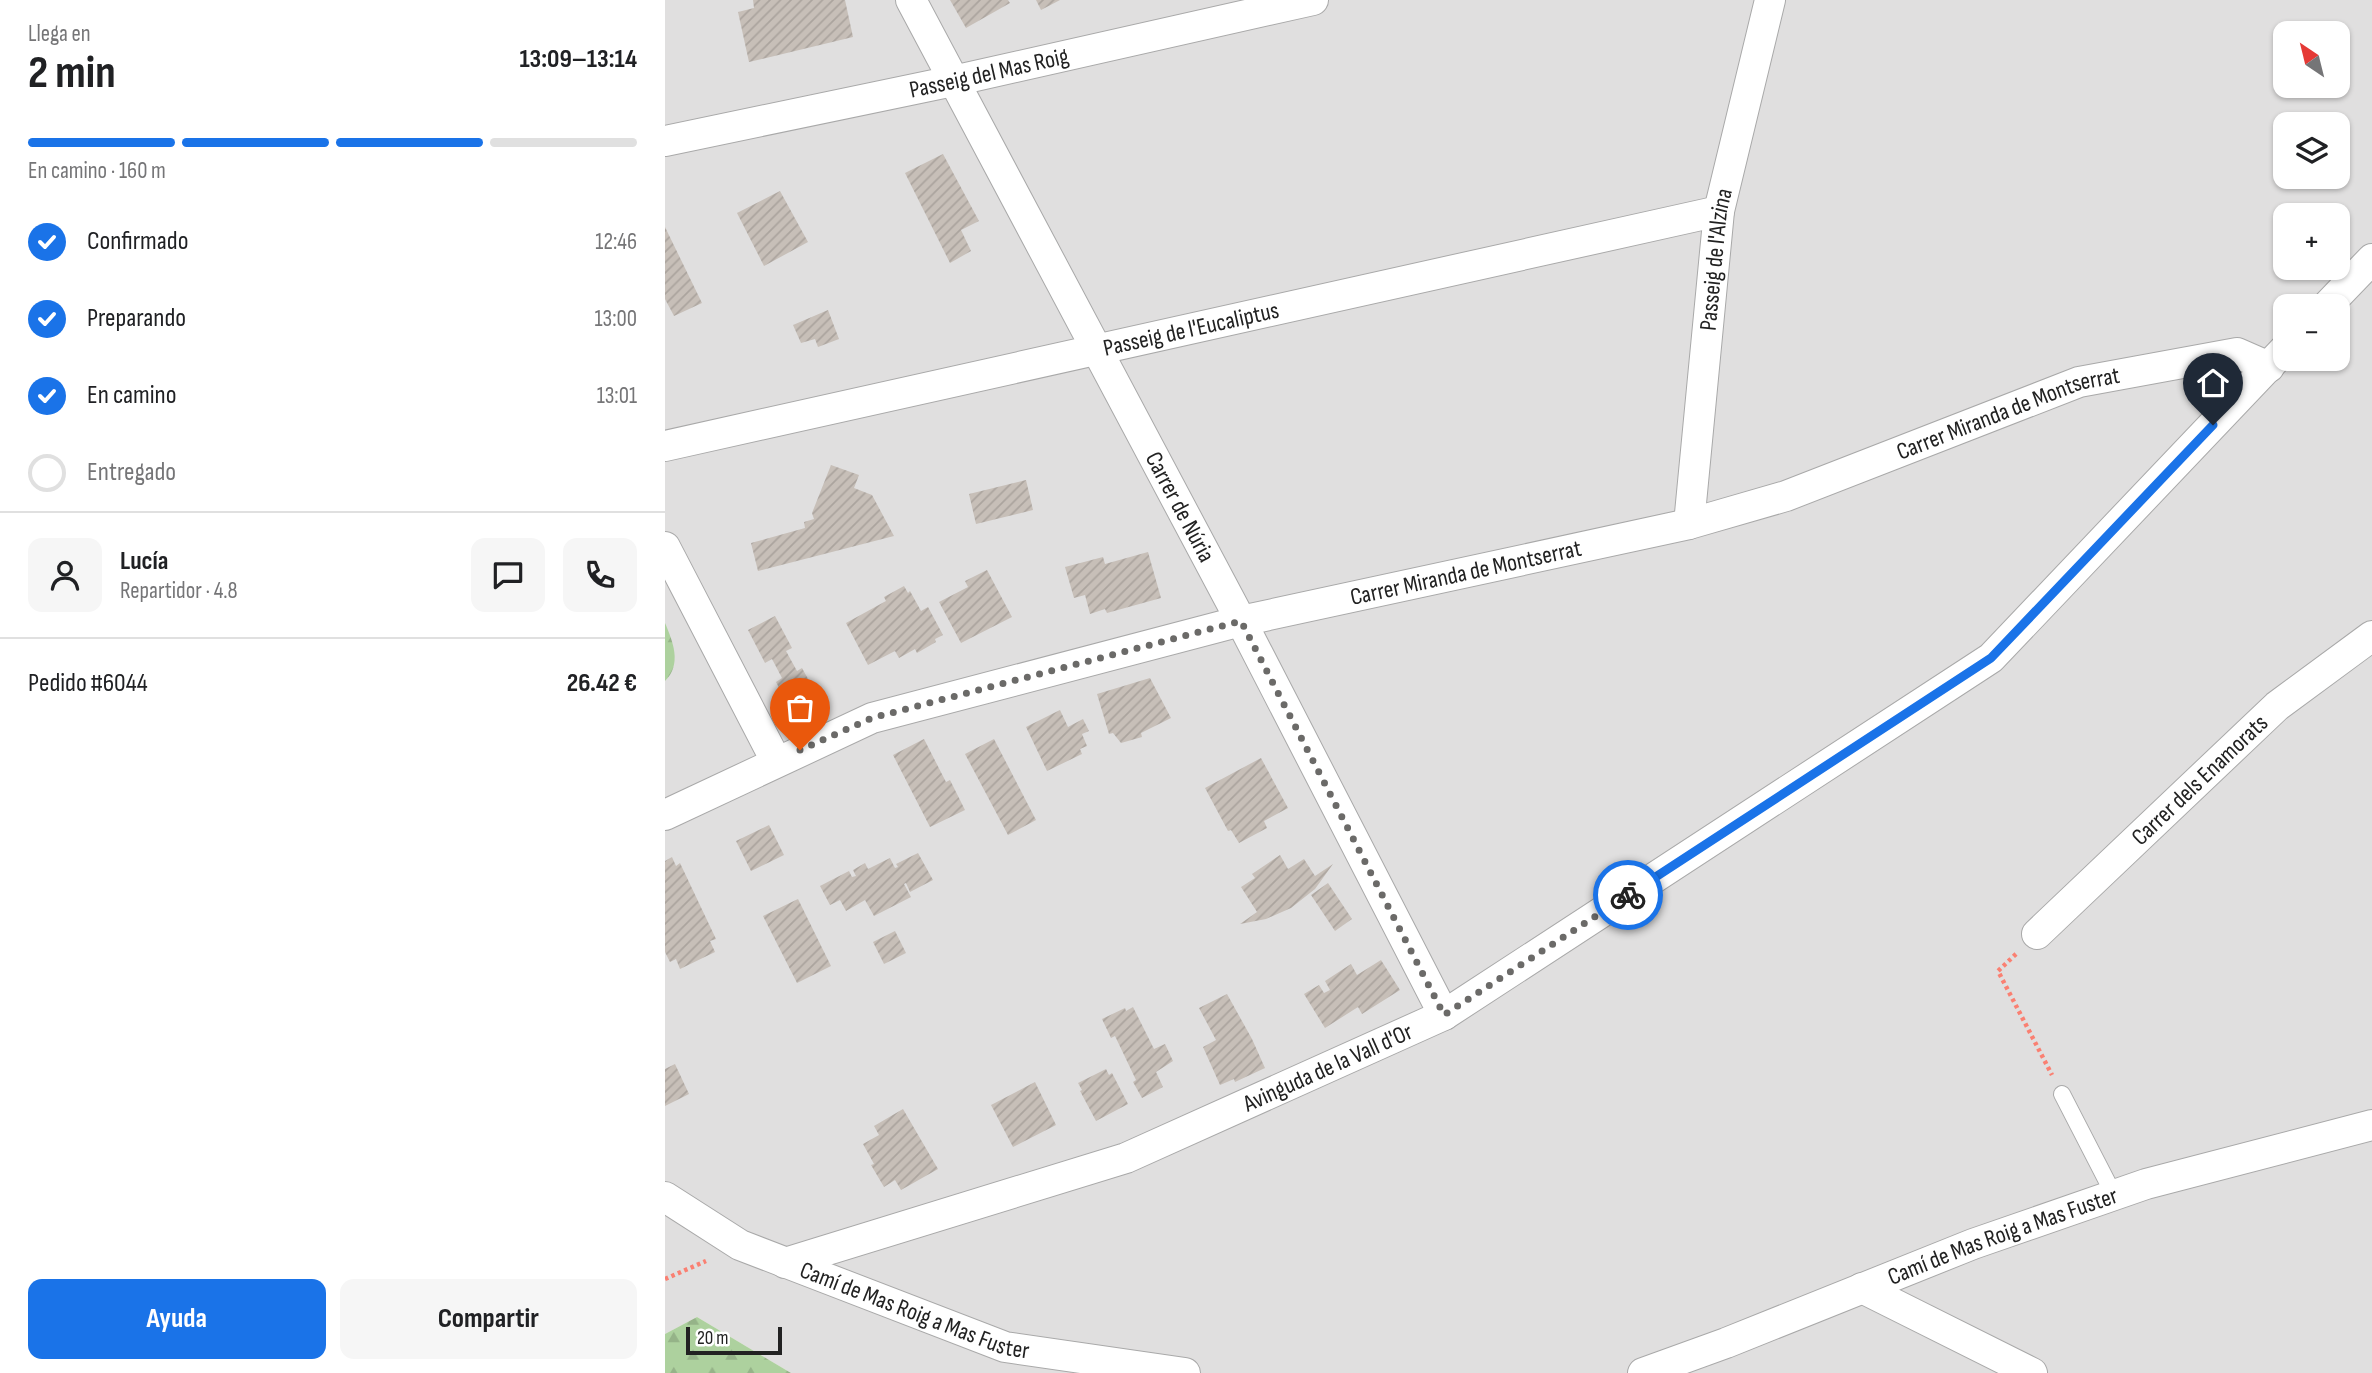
<!DOCTYPE html>
<html lang="es">
<head>
<meta charset="utf-8">
<style>
  :root { --surface:#fff; --page:#f6f6f6; --text:#202124; --muted:#757577; --line:#e0e0e0; --accent:#1a73e8 }
  body { margin:0; font-family:"Sofia Sans Condensed",sans-serif; background:var(--page); color:var(--text); height:100vh; display:flex; flex-direction:column; font-size:26px; white-space:nowrap }
  * { box-sizing:border-box; margin:0 }
  p { font-size:23px; color:var(--muted) }
  .icon { flex:none; width:38px; height:38px; fill:none; stroke:currentColor; stroke-width:2; stroke-linecap:round; stroke-linejoin:round }
  .map { position:relative; flex:1; overflow:hidden }
  .details { display:flex; flex-direction:column; background:var(--surface); width:665px }
  .details>* { flex:none }
  .needle { width:46px; rotate:325deg }
  .tools { position:absolute; left:1608px; top:21px; display:grid; gap:14px }
  .tools a { display:grid; place-items:center; width:77px; height:77px; border-radius:14px; background:var(--surface); box-shadow:0 2px 5px #0004; font-size:35px }
  .scale { position:absolute; left:21px; bottom:18px; width:96px; box-sizing:border-box; padding-left:7px; border:4px solid #222; border-top:0; font-size:19px; line-height:24px; white-space:nowrap; color:#222; -webkit-text-stroke:5px #fff; paint-order:stroke }
  .pin { position:absolute; display:grid; place-items:center; width:60px; height:60px; color:#fff; margin:-72px -30px; border-radius:50% 50% 50% 0; rotate:-45deg; box-shadow:0 0 7px #0007 }
  .pin .icon { rotate:45deg }
  .courier { position:absolute; display:grid; place-items:center; width:70px; height:70px; margin:-35px; border:5px solid #1a73e8; border-radius:50%; background:#fff; color:#222; box-shadow:0 2px 9px #0007 }
  .head em { font-style:normal; font-weight:700 }
  .head div { display:flex; flex-direction:column-reverse }
  .head { display:flex; align-items:center; justify-content:space-between; height:119px; padding:0 28px }
  h1 { font-size:46px; font-weight:700; line-height:52px }
  .bar { display:grid; grid-template-columns:repeat(4,1fr); gap:10px 7px; align-content:center; height:84px; padding:0 28px }
  .bar i { height:9px; border-radius:5px; background:var(--line) }
  .bar .current { background:var(--accent) }
  .bar p { grid-column:span 4 }
  .line { display:flex; align-items:center; gap:18px; padding:0 28px; border-top:2px solid var(--line) }
  .line div { flex:1 }
  .round { display:grid; place-items:center; flex:none; width:74px; height:74px; border-radius:14px; background:var(--page) }
  ol { padding:0 28px; list-style:none }
  li { display:flex; align-items:center; gap:21px; height:77px }
  li p { margin-inline-start:auto }
  li .icon { padding:7px; border-radius:50%; background:var(--accent); color:#fff; stroke-width:4 }
  li:last-child { color:var(--muted) }
  li i { width:38px; height:38px; border:4px solid var(--line); border-radius:50% }
  .button { display:flex; gap:14px; margin-top:auto; padding:14px 28px }
  .button a { flex:1; height:80px; border-radius:14px; background:var(--accent); color:#fff; font-size:28px; font-weight:700; line-height:80px; text-align:center }
  .button a+a { background:var(--page); color:var(--text) }
  main { display:flex; flex:1; min-height:0 }
  .map>svg:first-child { display:block }
  .residential { fill:#e0dfdf; fill-rule:evenodd }
  .forest { fill:url(#forest-firs) }
  .building { fill:url(#building-hatch) }
  .lines { fill:none; stroke-linecap:round; stroke-linejoin:round }
  .lane-casing { stroke:#a9a9a9; stroke-width:18 }
  .street-casing { stroke:#a9a9a9; stroke-width:32 }
  .path { stroke:#fa8072; stroke-width:4.5; stroke-dasharray:3.5 3.5; stroke-linecap:butt }
  .lane { stroke:#fff; stroke-width:16 }
  .street { stroke:#fff; stroke-width:30 }
  .done { stroke:#6b6a68; stroke-width:7; stroke-dasharray:0 12.6 }
  .route { stroke:#1a73e8; stroke-width:9 }
  .labels { text-anchor:middle; stroke-width:6; stroke-linejoin:round; paint-order:stroke }
  .street-label { font-size:24px; fill:#222; stroke:#fff }
</style>
</head>
<body>
<main>
<section class="details">
<div class="head"><div><h1>2 min</h1><p>Llega en</p></div><em>13:09–13:14</em></div>
<div class="bar"><i class="current"></i><i class="current"></i><i class="current"></i><i></i><p>En camino · 160 m</p></div>
<ol>
<li><svg class="icon" aria-label="check" viewBox="0 0 24 24"><path d="M5 12l5 5 9-10"/></svg>Confirmado<p>12:46</p></li>
<li><svg class="icon" aria-label="check" viewBox="0 0 24 24"><path d="M5 12l5 5 9-10"/></svg>Preparando<p>13:00</p></li>
<li><svg class="icon" aria-label="check" viewBox="0 0 24 24"><path d="M5 12l5 5 9-10"/></svg>En camino<p>13:01</p></li>
<li><i></i>Entregado</li>
</ol>
<div class="line" style="height:126px"><a class="round"><svg class="icon" aria-label="person" viewBox="0 0 24 24"><circle cx="12" cy="8" r="4"/><path d="M4 21q1-7 8-7t8 7"/></svg></a><div><b>Lucía</b><p>Repartidor · 4.8</p></div><a class="round"><svg class="icon" aria-label="chat" viewBox="0 0 24 24"><path d="M4 5h16v11H9l-5 4z"/></svg></a><a class="round"><svg class="icon" aria-label="phone" viewBox="0 0 24 24"><path d="M5 4h4l2 5-3 2q2 4 5 5l2-3 5 2v4C11 20 4 13 5 4z"/></svg></a></div>
<div class="line" style="height:91px"><div>Pedido #6044</div><b>26.42 €</b></div>
<div class="button"><a>Ayuda</a><a>Compartir</a></div>
</section>
<div class="map">
<svg width="1707" height="1373" viewBox="0 0 1707 1373">
  <defs>
    <pattern id="forest-firs" width="22" height="20" patternUnits="userSpaceOnUse" patternTransform="scale(1.75)"><rect width="22" height="20" fill="#add19e"/><path d="M5 1l3.5 6h-7zM16 11l3.5 6h-7z" fill="#95b388"/></pattern>
    <pattern id="building-hatch" width="6" height="6" patternUnits="userSpaceOnUse" patternTransform="scale(1.75)"><rect width="6" height="6" fill="#c7bfb8"/><path d="M-1 1l2-2M0 6l6-6M5 7l2-2" fill="none" stroke="#aba49e"/></pattern>
  </defs>
  <rect width="100%" height="100%" fill="#f2efe9"/>
  <!-- residential -->
  <path class="residential" d="M0,0h1707v1373h-1581l-94,-56 -32,17zM1620,33h53v53h-53zM1620,124h53v53h-53zM1620,215h53v53h-53zM1620,306h53v53h-53z"/>
  <!-- forest -->
  <g class="forest">
    <path d="M0,623c8,19 17,41 0,58z"/>
    <path d="M32,1317l94,56h-126v-39z"/>
  </g>
  <!-- building -->
  <g class="building">
    <path d="M88,0h92l8,37 -104,25 -11,-50 16,-4z"/>
    <path d="M285,0h58l2,3 -44,25z"/>
    <path d="M371,0h24l-19,10z"/>
    <path d="M278,154l36,67 -18,9 10,21 -21,12 -45,-90z"/>
    <path d="M115,191l28,51 -44,24 -27,-53z"/>
    <path d="M0,227l37,76 -28,13 -9,-17z"/>
    <path d="M163,310l11,29 -21,8 -3,-8 -14,4 -8,-18z"/>
    <path d="M166,465l28,10 -5,13 18,7 22,41 -136,35 -7,-28 54,-15 -1,-6 10,-3 -2,-6z"/>
    <path d="M361,480l7,30 -57,14 -7,-30z"/>
    <path d="M483,552l13,46 -54,15 -2,-4 -15,5 -5,-19 -11,3 -9,-31 38,-10 2,7z"/>
    <path d="M322,570l25,47 -51,26 -22,-41 29,-15 -3,-6z"/>
    <path d="M239,586l4,7 2,-2 11,20 7,-4 15,28 -8,4 1,3 -19,11 -2,-4 -16,9 -4,-7 -27,14 -22,-42 40,-22 -2,-4z"/>
    <path d="M110,616l17,32 -6,3 11,20 5,-3 16,29 -5,3 9,16 -17,9 -9,-16 -5,2 -15,-29 6,-4 -10,-19 -7,4 -17,-33z"/>
    <path d="M485,678l21,40 -30,15 1,4 -21,6 -8,-10 -4,1 -12,-40z"/>
    <path d="M395,710l8,17 15,-8 6,12 -7,3 5,12 -7,3 2,5 -35,17 -21,-44z"/>
    <path d="M259,739l22,43 4,-2 15,30 -35,17 -37,-72z"/>
    <path d="M329,739l42,81 -28,15 -43,-81z"/>
    <path d="M596,758l27,50 -24,13 3,7 -28,15 -8,-13 -3,1 -23,-43z"/>
    <path d="M104,825l15,30 -33,16 -15,-30z"/>
    <path d="M253,853l15,27 -23,12 -4,-9 -2,1 7,13 -37,19 -9,-16 -19,11 -6,-11 -10,5 -10,-19 29,-15 3,6 4,-1 -3,-6 12,-7 3,6 22,-11 5,10 3,-1 -2,-3z"/>
    <path d="M615,855l8,14 16,-10 11,17 18,-12 -18,25 -24,19 -25,11 -26,5 17,-12 -16,-25 14,-9 -3,-4z"/>
    <path d="M7,857l4,9 4,-3 36,76 -6,2 5,11 -35,17 -4,-10 -6,3 -5,-10v-91z"/>
    <path d="M663,883l24,36 -17,12 -24,-36z"/>
    <path d="M133,899l33,67 -34,17 -34,-67z"/>
    <path d="M230,931l11,22 -22,11 -11,-22z"/>
    <path d="M716,960l19,30 -38,24 -4,-7 -33,21 -21,-34 15,-9 5,8 6,-3 -5,-9 26,-17 6,11z"/>
    <path d="M562,994l25,45 13,29 -30,14 -1,-3 -14,6 -17,-38 13,-7 -17,-32z"/>
    <path d="M468,1007l21,42 11,-5 8,17 -17,11 7,15 -21,11 -9,-16 3,-2 -21,-44 -4,2 -9,-19 23,-11 1,3z"/>
    <path d="M10,1064l14,30 -24,12v-37z"/>
    <path d="M441,1069l3,6 3,-2 16,31 -32,17 -16,-30 2,-1 -4,-7z"/>
    <path d="M370,1082l21,43 -43,22 -22,-42z"/>
    <path d="M238,1109l35,60 -37,21 -6,-10 -11,7 -13,-22 3,-1 -11,-20 16,-9 -5,-9z"/>
  </g>
  <g class="lines">
    <!-- lane casing -->
    <g class="lane-casing">
      <path id="lane" d="M1397,1094l52,101"/>
    </g>
    <!-- street casing -->
    <g class="street-casing">
      <g id="street">
        <path id="s1" d="M246,0l330,621 203,394"/>
        <path id="s2" d="M0,141l288,-60 360,-81"/>
        <path d="M1662,306l45,-47"/>
        <path id="s3" d="M0,446l1054,-235"/>
        <path id="s4" d="M1024,524l30,-313 51,-211"/>
        <path d="M0,547l111,214"/>
        <path id="s5" d="M0,815l207,-97 369,-97 448,-97 97,-28 293,-114 158,-29 32,14"/>
        <path id="s6" d="M1372,934l240,-228 95,-70"/>
        <path id="s7" d="M0,1197l75,48 265,102 180,26"/>
        <path id="s8" d="M120,1263l341,-105 318,-143 547,-357 294,-309"/>
        <path d="M1197,1288l170,85"/>
        <path id="s9" d="M978,1373l83,-30 247,-99 173,-60 226,-59"/>
      </g>
    </g>
    <!-- path -->
    <g class="path">
      <path d="M1351,954l-18,17 54,104"/>
      <path d="M0,1279l41,-18"/>
    </g>
    <!-- lane -->
    <use href="#lane" class="lane"/>
    <!-- street -->
    <use href="#street" class="street"/>
  </g>
  <g class="lines">
    <!-- done -->
    <path class="done" d="M135,750l72,-32 369,-97 203,394 184,-120"/>
    <!-- route -->
    <path class="route" d="M963,895l363,-237 222,-233"/>
  </g>
  <g class="labels">
    <!-- street labels -->
    <g class="street-label">
      <text dy="8" stroke="none"><textPath href="#s2" startOffset="331">Passeig del Mas Roig</textPath></text>
      <text dy="8" stroke="none"><textPath href="#s4" startOffset="266">Passeig de l'Alzina</textPath></text>
      <text dy="8" stroke="none"><textPath href="#s3" startOffset="539">Passeig de l'Eucaliptus</textPath></text>
      <text dy="8" stroke="none"><textPath href="#s5" startOffset="1407">Carrer Miranda de Montserrat</textPath></text>
      <text dy="8" stroke="none"><textPath href="#s1" startOffset="574">Carrer de Núria</textPath></text>
      <text dy="8" stroke="none"><textPath href="#s5" startOffset="840">Carrer Miranda de Montserrat</textPath></text>
      <text dy="8" stroke="none"><textPath href="#s6" startOffset="224">Carrer dels Enamorats</textPath></text>
      <text dy="8" stroke="none"><textPath href="#s8" startOffset="578">Avinguda de la Vall d'Or</textPath></text>
      <text dy="8" stroke="none"><textPath href="#s9" startOffset="385">Camí de Mas Roig a Mas Fuster</textPath></text>
      <text dy="8" stroke="none"><textPath href="#s7" startOffset="276">Camí de Mas Roig a Mas Fuster</textPath></text>
    </g>
  </g>
</svg>
<div class="tools">
<a><svg class="needle" viewBox="-14 -14 28 28"><path d="M0-13l5 13h-10z" fill="#e53935"/><path d="M0 13l5-13h-10z" fill="#757577"/></svg></a>
<a><svg class="icon" aria-label="layers" viewBox="0 0 24 24"><path d="M12 4l9 5-9 5-9-5zM3 14l9 5 9-5"/></svg></a>
<a>+</a>
<a>−</a>
</div>
<div class="scale">20 m</div>
<div class="pin" style="left:135px;top:750px;background:#ea580c"><svg class="icon" aria-label="bag" viewBox="0 0 24 24"><path d="M5 8h14l-1 12H6zM9 8a3 3 0 0 1 6 0"/></svg></div>
<div class="pin" style="left:1548px;top:425px;background:#1f2937"><svg class="icon" aria-label="home" viewBox="0 0 24 24"><path d="M3 11l9-7 9 7M6 9v11h12V9"/></svg></div>
<div class="courier" style="left:963px;top:895px"><svg class="icon" aria-label="bike" viewBox="0 0 24 24"><circle cx="6" cy="16" r="4"/><circle cx="18" cy="16" r="4"/><path d="M6 16l4-8h5l3 8M10 8l3 8H6M13 5h3"/></svg></div>
</div>
</main>
</body>
</html>
